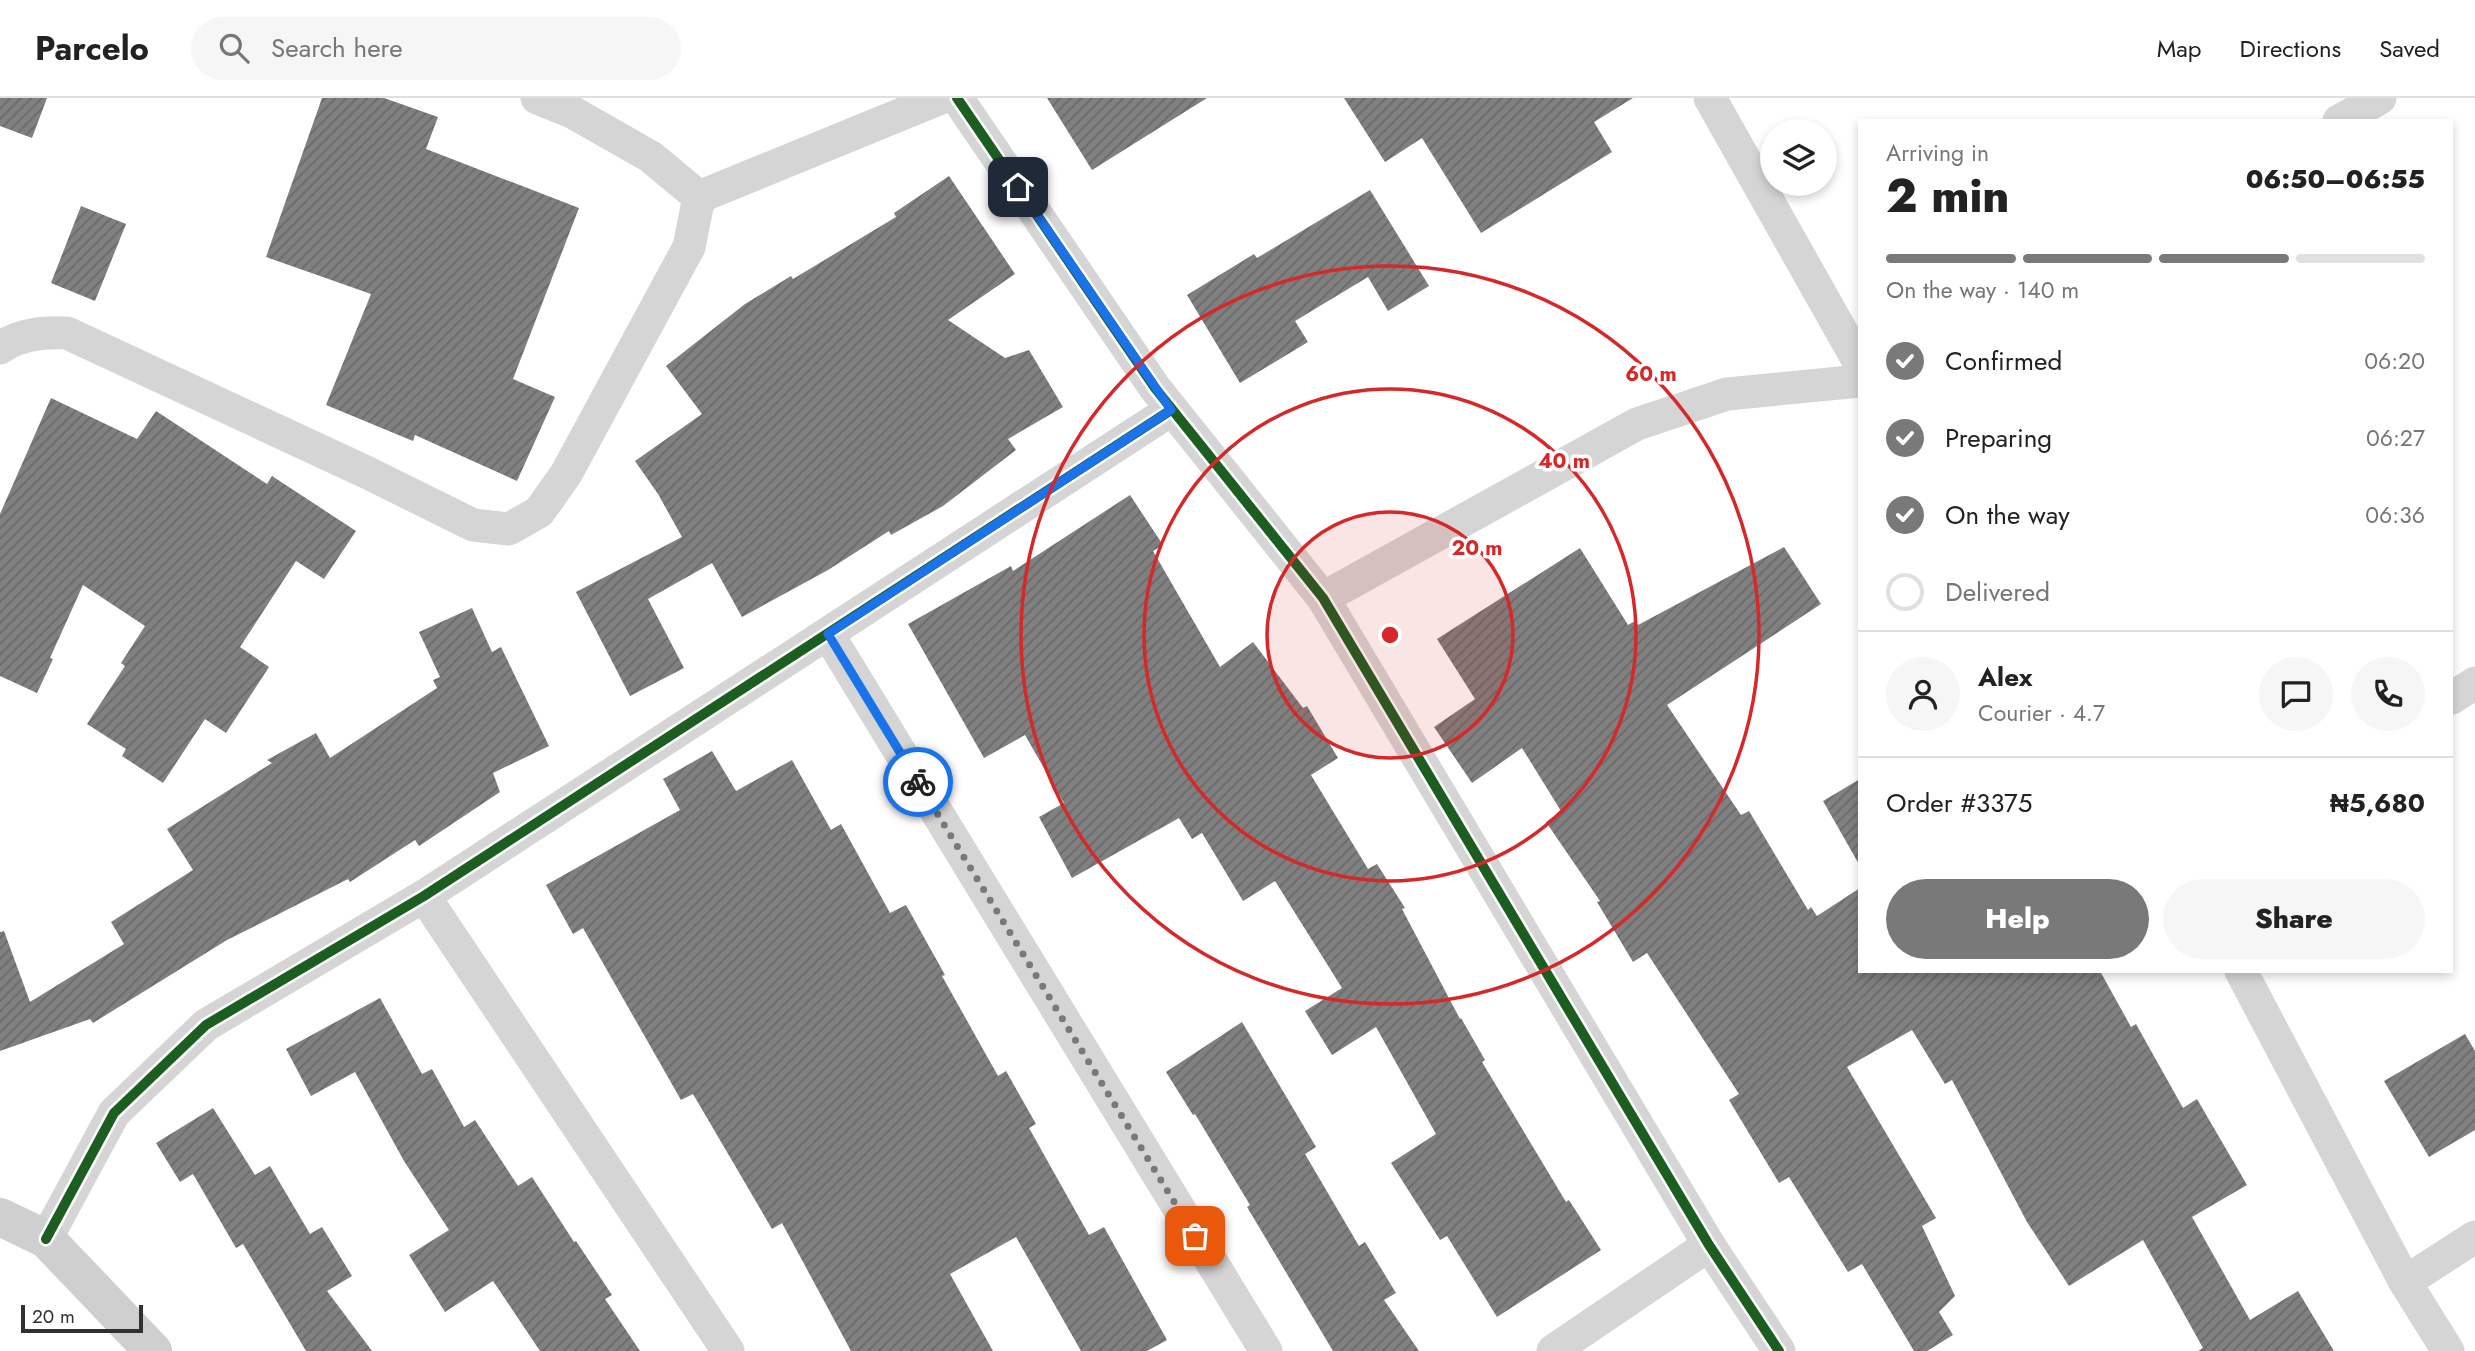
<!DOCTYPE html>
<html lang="en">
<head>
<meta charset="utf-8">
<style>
  :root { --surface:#fff; --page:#f6f6f6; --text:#222; --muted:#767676; --line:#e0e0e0; --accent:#797979 }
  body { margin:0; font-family:Jost,sans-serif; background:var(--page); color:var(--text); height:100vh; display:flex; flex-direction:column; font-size:26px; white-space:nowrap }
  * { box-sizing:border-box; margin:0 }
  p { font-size:23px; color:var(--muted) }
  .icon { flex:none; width:38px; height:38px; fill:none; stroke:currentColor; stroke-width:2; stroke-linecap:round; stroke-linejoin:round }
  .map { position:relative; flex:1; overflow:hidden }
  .sheet { position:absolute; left:1858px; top:21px; width:595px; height:854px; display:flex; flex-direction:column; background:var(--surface); border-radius:0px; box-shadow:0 4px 10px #0003 }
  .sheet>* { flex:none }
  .controls { position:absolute; left:1760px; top:21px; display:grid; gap:14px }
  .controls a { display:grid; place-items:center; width:77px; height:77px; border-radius:50%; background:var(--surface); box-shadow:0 4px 10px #0003; font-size:35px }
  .scale { position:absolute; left:21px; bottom:18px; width:122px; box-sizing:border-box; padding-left:7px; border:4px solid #313131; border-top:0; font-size:19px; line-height:24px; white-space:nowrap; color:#313131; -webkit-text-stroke:5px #fff; paint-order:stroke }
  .pin { position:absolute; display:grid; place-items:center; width:60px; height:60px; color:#fff; margin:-30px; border-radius:14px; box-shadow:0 4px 10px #0006 }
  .courier { position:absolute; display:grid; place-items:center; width:70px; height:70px; margin:-35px; border:5px solid #1a73e8; border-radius:50%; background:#fff; color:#222; box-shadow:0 2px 9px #0007 }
  .head em { font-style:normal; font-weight:800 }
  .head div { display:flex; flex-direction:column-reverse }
  .head { display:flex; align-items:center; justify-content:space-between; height:119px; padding:0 28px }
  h1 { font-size:46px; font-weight:800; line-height:52px }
  .bar { display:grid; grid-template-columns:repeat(4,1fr); gap:10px 7px; align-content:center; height:84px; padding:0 28px }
  .bar i { height:9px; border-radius:5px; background:var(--line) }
  .bar .selected { background:var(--accent) }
  .bar p { grid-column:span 4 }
  .line { display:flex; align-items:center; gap:18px; padding:0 28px; border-top:2px solid var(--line) }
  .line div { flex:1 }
  .round { display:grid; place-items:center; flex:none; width:74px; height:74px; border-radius:37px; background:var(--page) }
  ol { padding:0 28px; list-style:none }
  li { display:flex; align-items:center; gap:21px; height:77px }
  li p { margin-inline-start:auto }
  li .icon { padding:7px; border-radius:50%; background:var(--accent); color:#fff; stroke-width:4 }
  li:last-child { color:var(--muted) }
  li i { width:38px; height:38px; border:4px solid var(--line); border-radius:50% }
  .button { display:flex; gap:14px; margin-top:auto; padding:14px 28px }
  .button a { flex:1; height:80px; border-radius:42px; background:var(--accent); color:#fff; font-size:28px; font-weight:800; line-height:80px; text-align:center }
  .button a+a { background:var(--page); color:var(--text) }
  header { display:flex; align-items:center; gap:42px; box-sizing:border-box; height:98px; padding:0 35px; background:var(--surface); border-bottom:2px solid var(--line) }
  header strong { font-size:33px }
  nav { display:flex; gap:38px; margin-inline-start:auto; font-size:24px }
  .search { width:490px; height:63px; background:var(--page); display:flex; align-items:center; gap:18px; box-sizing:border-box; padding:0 24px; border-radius:38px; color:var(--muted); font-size:26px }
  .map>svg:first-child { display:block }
  .building { fill:url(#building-hatch) }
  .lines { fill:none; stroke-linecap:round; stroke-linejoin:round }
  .street { stroke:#d5d5d5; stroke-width:33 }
  .secondary { stroke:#cfcfcf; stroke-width:38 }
  .cycleway-casing { stroke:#fff; stroke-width:15 }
  .cycleway { stroke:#1b5e20; stroke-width:10 }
  .done { stroke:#797979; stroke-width:7; stroke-dasharray:0 12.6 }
  .route { stroke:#1a73e8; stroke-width:9 }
  .ring { fill:none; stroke:#d62828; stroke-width:3.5 }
  .centre { fill:#d62828; stroke:#fff; stroke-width:3.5 }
  .ring-label { font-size:21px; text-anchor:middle; font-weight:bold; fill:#d62828; stroke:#fff; stroke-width:7; stroke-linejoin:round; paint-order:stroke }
</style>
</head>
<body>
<header>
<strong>Parcelo</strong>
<div class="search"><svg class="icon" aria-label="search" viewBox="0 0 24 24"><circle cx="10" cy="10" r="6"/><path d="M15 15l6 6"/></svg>Search here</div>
<nav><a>Map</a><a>Directions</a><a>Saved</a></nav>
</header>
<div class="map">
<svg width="2475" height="1253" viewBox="0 0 2475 1253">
  <defs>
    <pattern id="building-hatch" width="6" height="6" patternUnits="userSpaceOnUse" patternTransform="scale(1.75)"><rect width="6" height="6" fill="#808080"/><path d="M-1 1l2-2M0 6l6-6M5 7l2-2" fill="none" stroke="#696969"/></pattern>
  </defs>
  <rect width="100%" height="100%" fill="#fff"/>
  <!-- building -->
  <g class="building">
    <path d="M0,0h47l-15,40 -32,-12z"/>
    <path d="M322,0h62l54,19 -12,32 153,59 -66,171 42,18 -38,84 -102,-46 -2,6 -87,-36 45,-111 -105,-37z"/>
    <path d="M1047,0h160l-115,72z"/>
    <path d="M1344,0h289l-39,24 18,30 -131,81 -59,-95 -37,24z"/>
    <path d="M949,78l66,98 -67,46 57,38 24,-8 34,57 -55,32 8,11 -73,56 -52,29 -2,-4 -61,39 -86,47 -30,-54 -64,36 36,69 -54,28 -54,-104 106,-55 -24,-43 -23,-33 67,-47 -36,-48 79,-62 46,-28 2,3 103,-62 -2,-4z"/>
    <path d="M1370,92l59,96 -41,25 -20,-34 -73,44 13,21 -68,41 -53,-88 67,-41 3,4z"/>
    <path d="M81,108l45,18 -31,77 -44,-18z"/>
    <path d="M51,300l86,41 19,-28 111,73 5,-8 84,55 -32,48 -28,-18 -56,86 29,20 -43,66 -21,-14 -42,64 -41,-27 4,-7 -39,-25 38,-58 -4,-3 24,-37 -62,-41 -33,73 3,1 -16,34 -37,-17v-162z"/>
    <path d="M1130,397l33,50 -10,6 67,116 33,-25 50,66 4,-2 31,52 -27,17 57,94 9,-5 28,44 -3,1 58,110 1,-1 24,42 -3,2 84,140 3,-2 32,50 -104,67 -50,-81 -7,4 -49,-77 45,-29 -60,-107 -44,28 -27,-44 37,-23 -67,-107 -32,20 -41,-68 -10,6 -13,-21 -107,60 -33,-61 25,-14 -39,-68 -41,23 -76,-134 103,-58 2,5z"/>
    <path d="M1784,449l37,57 -154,101 74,110 8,-4 59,99 3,-3 6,9 43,-28v83h240l31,56 5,-3 47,84 14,-9 50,86 -55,32 58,103 48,-29 36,60h-136l5,-3 -60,-108 -74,46 -42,-64 -75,-142 -7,4 -33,-54 -65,37 89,151 -14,8 33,70 -16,16 14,23 -26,16h-13l-52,-87 -14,8 -59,-95 -10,6 -50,-83 10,-6 -92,-141 -14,9 -36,-60 3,-1 -54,-79 15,-11 -39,-63 -50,35 -38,-56 41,-28 -38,-60 143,-91 48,77 7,-4 3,4z"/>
    <path d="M472,510l20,44 9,-5 48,99 -56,27 7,19 -81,54 -4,-6 -65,42 -2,-3 -121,61 -134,83 -3,-4 -90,32v-119l4,-1 26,71 94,-58 -13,-22 82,-52 -26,-41 105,-66 -5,-3 49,-27 14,25 107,-70 -4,-8 7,-3 -21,-45z"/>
    <path d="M712,653l24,40 56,-31 39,70 10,-6 49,89 16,-8 39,70 -3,1 56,100 8,-5 30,53 -7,4 60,107 15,-8 63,113 -20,11h-66l-65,-114 -66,37 43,77h-142l-69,-128 -10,6 -79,-135 -12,6 -98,-172 -10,6 -27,-49 134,-75 -17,-31z"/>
    <path d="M1860,681v87l-37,-65z"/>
    <path d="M380,900l42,76 10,-5 32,58 11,-7 43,66 14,-9 42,65 2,-1 36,54 -7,4 35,52h-100l-47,-70 -48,31 -36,-57 40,-25 -45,-69 -49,-89 -44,24 -25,-47z"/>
    <path d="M1242,924l74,125 -11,7 54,92 6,-4 31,51 -12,7 35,51h-86l-86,-144 3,-2 -55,-91 -2,1 -27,-43z"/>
    <path d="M2465,936l10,17v79l-46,27 -45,-76z"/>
    <path d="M213,1010l42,67 15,-9 40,68 12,-7 30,49 -25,15 45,60h-66l-63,-107 -7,4 -43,-74 -13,8 -24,-39z"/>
  </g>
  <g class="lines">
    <!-- street -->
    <g class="street">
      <path d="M537,0l35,14 79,45 48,40"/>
      <path d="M957,0l198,290 168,210 386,647 70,106"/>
      <path d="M1710,0l150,266"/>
      <path d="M2339,23l41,-23"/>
      <path d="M699,99l242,-99"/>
      <path d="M0,250c19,-14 43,-16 67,-15l299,139 107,53 36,4 30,-17 27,-38 123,-227 10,-50"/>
      <path d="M1323,500l314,-174 90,-30 133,-13"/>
      <path d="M828,536l438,717"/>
      <path d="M2452,600l23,-15"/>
      <path d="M424,798l304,455"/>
      <path d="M2241,873l164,311 43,69"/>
      <path d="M46,1141l68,-126 92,-88 218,-129 747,-486"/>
      <path d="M2405,1184l70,-45"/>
      <path d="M1553,1253l156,-106"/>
    </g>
    <!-- secondary -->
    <path class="secondary" d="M0,1119l46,22 107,112"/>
    <!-- cycleway casing -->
    <g class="cycleway-casing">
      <g id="cycleway">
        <path d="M957,0l198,290 168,210 386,647 70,106"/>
        <path d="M46,1141l68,-126 92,-88 218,-129 747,-486"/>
      </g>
    </g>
    <!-- cycleway -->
    <use href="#cycleway" class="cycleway"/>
  </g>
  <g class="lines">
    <!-- done -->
    <path class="done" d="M918,684l277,454"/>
    <!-- route -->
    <path class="route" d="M918,684l-90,-148 343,-224 -153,-223"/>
  </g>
  <!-- distance rings -->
  <circle cx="1390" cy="537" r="123" fill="#d62828" fill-opacity=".12"/>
  <g class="ring">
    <circle cx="1390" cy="537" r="123"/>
    <circle cx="1390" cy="537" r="246"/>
    <circle cx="1390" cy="537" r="369"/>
  </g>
  <circle cx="1390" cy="537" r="10" class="centre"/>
  <g class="ring-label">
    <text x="1651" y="283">60 m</text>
    <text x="1564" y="370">40 m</text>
    <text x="1477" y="457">20 m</text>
  </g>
</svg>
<div class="controls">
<a><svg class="icon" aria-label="layers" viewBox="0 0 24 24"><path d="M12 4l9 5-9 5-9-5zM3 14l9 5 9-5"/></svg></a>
</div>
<div class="scale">20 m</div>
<div class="pin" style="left:1195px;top:1138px;background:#ea580c"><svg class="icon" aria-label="bag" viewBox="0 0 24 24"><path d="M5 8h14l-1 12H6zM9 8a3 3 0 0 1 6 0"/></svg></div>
<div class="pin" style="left:1018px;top:89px;background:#1f2937"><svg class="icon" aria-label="home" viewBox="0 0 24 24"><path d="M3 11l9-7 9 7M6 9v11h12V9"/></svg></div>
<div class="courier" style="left:918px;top:684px"><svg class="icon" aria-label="bike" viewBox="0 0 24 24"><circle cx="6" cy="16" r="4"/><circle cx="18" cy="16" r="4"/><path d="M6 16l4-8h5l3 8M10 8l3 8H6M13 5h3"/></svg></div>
<section class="sheet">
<div class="head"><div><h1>2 min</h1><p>Arriving in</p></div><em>06:50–06:55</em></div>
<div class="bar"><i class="selected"></i><i class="selected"></i><i class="selected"></i><i></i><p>On the way · 140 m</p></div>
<ol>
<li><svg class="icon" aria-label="check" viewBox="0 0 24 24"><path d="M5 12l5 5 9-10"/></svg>Confirmed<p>06:20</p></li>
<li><svg class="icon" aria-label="check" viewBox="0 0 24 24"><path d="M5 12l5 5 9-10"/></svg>Preparing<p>06:27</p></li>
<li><svg class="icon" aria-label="check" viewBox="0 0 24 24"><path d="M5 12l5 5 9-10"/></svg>On the way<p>06:36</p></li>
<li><i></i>Delivered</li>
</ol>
<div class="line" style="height:126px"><a class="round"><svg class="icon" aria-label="person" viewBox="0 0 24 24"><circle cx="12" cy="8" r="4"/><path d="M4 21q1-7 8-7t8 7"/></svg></a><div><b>Alex</b><p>Courier · 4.7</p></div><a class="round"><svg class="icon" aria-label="chat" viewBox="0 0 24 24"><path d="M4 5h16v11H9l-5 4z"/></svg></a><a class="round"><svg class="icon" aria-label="phone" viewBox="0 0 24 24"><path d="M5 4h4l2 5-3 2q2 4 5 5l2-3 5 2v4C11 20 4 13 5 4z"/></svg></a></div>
<div class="line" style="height:91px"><div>Order #3375</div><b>₦5,680</b></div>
<div class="button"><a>Help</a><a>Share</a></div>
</section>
</div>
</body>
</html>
